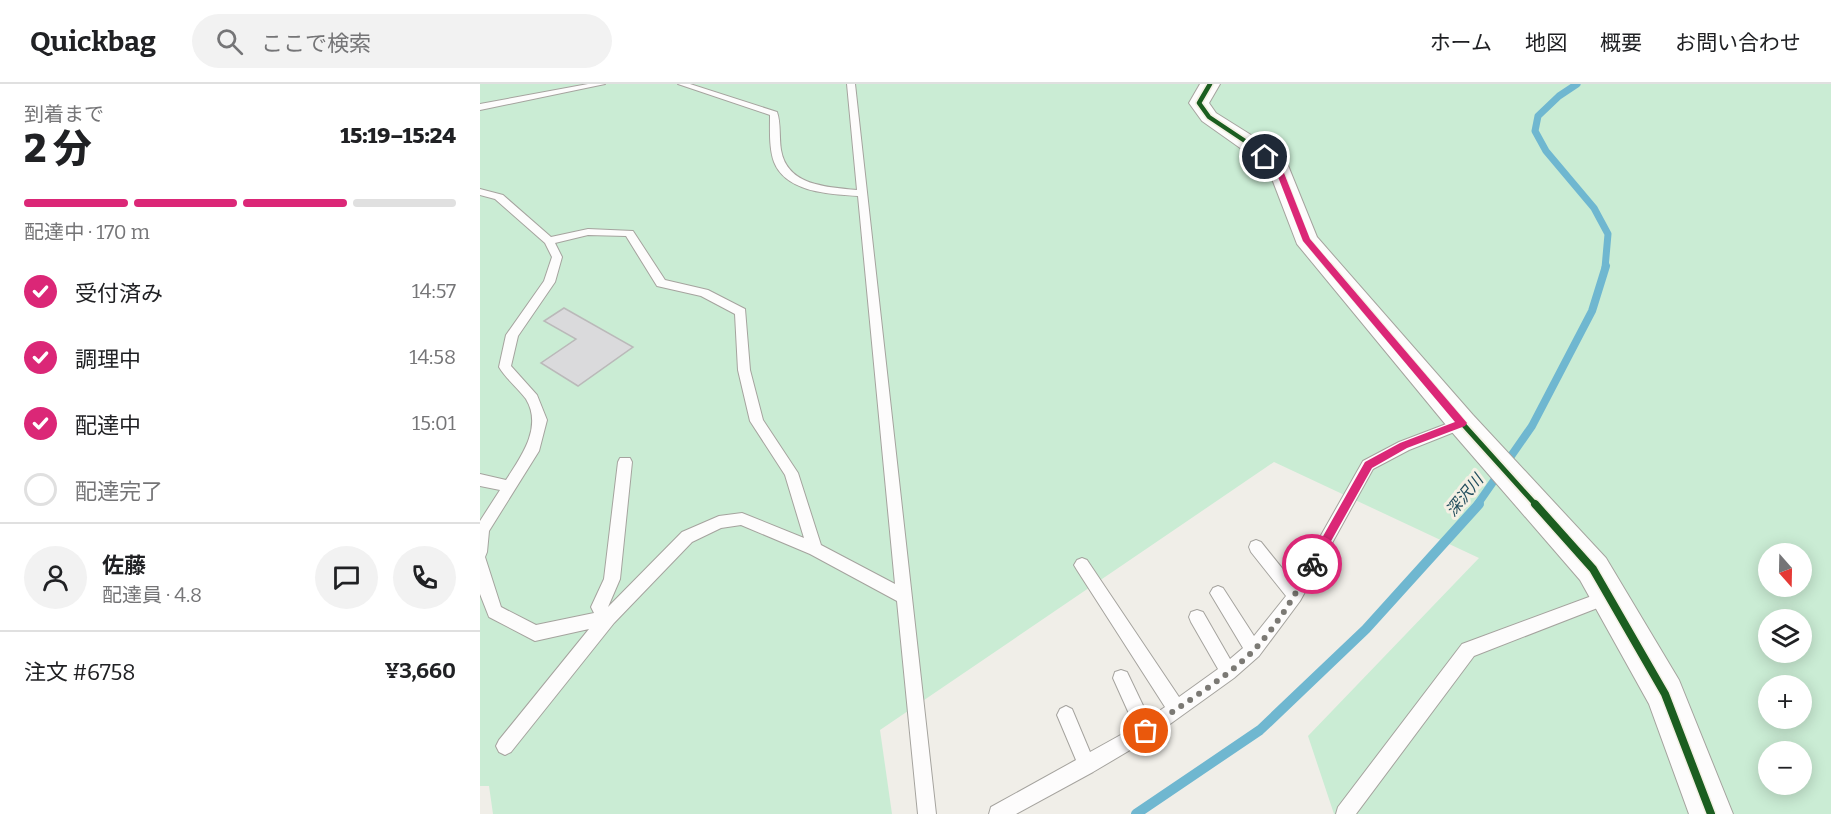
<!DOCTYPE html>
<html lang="ja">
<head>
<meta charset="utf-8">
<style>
  :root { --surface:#fff; --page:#f2f2f2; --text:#202124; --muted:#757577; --line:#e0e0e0; --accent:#db2777 }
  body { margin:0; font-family:Bitter,"Noto Sans JP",serif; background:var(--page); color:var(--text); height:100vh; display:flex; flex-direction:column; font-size:22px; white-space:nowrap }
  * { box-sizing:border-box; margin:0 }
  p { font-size:20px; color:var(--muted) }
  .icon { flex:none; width:33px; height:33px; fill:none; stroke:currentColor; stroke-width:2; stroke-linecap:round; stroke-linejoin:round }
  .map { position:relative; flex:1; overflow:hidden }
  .panel { display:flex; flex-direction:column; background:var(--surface); width:480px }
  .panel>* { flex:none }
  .needle { width:39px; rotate:160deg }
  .fabs { position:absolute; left:1278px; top:459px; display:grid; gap:12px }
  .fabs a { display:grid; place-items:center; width:54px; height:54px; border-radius:50%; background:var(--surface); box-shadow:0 3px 15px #0003; font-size:30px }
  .pin { position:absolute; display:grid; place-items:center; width:51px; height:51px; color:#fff; margin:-26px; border:3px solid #fff; border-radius:50%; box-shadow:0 2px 6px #0007 }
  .courier { position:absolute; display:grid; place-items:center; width:60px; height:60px; margin:-30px; border:4px solid #db2777; border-radius:50%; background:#fff; color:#222; box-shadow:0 2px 8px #0007 }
  .head em { font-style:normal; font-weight:800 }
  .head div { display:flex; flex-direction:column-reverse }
  .head { display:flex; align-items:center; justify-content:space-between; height:102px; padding:0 24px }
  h1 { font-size:39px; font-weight:800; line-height:45px }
  .bar { display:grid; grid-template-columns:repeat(4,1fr); gap:9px 6px; align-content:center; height:72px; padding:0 24px }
  .bar i { height:8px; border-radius:4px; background:var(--line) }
  .bar .on { background:var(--accent) }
  .bar p { grid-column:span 4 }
  .line { display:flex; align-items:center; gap:15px; padding:0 24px; border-top:2px solid var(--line) }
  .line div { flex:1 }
  .round { display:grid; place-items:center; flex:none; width:63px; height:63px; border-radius:32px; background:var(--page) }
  ol { padding:0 24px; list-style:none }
  li { display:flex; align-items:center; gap:18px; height:66px }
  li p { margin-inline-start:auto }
  li .icon { padding:6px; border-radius:50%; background:var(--accent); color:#fff; stroke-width:4 }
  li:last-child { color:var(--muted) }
  li i { width:33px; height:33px; border:3px solid var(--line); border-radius:50% }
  header { display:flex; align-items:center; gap:36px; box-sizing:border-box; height:84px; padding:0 30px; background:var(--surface); border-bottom:2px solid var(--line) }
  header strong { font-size:28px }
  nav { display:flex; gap:33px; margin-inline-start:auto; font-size:21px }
  .search { width:420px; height:54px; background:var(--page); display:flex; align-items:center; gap:15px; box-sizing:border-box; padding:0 21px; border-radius:33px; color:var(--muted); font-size:22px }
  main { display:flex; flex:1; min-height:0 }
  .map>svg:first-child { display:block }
  .green { fill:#caecd4; fill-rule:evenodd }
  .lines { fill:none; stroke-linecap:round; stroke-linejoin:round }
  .stream-far2 { stroke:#6fb7d0; stroke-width:7 }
  .stream-far1 { stroke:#6fb7d0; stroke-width:8 }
  .stream { stroke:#6fb7d0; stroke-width:10 }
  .building { fill:#dadadc; stroke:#bab9b9; stroke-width:1.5 }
  .service-casing { stroke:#a5a39e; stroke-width:2 }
  .tertiary-casing { stroke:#a5a39e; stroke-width:2 }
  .service { fill:#fdfcfc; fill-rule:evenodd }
  .tertiary { fill:#fdfcfc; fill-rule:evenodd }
  .cycleway-far2-casing { stroke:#f4f0e4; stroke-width:8 }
  .cycleway-far1-casing { stroke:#f4f0e4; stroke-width:9 }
  .cycleway-casing { stroke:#f4f0e4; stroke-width:11 }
  .cycleway-far2 { stroke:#1b5e20; stroke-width:4.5 }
  .cycleway-far1 { stroke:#1b5e20; stroke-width:5 }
  .cycleway { stroke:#1b5e20; stroke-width:8 }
  .route { fill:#db2777 }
  .done { stroke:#7b7974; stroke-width:6; stroke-dasharray:0 10.8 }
  .labels { text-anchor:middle; stroke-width:6; stroke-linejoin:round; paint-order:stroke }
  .water-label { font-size:16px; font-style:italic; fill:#224e5e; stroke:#f4f0e4 }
</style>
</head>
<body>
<header>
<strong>Quickbag</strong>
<div class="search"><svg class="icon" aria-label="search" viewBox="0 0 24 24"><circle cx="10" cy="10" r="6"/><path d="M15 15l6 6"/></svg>ここで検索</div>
<nav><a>ホーム</a><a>地図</a><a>概要</a><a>お問い合わせ</a></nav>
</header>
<main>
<section class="panel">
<div class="head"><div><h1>2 分</h1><p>到着まで</p></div><em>15:19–15:24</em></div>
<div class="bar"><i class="on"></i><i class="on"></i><i class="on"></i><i></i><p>配達中 · 170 m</p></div>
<ol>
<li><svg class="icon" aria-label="check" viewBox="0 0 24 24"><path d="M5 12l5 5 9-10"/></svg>受付済み<p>14:57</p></li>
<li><svg class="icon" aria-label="check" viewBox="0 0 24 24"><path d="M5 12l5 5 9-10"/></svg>調理中<p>14:58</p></li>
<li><svg class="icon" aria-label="check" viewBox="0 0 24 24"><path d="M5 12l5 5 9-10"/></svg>配達中<p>15:01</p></li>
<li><i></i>配達完了</li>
</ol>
<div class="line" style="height:108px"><a class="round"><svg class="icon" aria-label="person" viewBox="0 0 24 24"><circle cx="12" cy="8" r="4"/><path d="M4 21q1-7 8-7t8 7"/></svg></a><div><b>佐藤</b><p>配達員 · 4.8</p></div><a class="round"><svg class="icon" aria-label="chat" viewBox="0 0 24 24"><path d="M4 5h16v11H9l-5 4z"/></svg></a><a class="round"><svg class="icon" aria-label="phone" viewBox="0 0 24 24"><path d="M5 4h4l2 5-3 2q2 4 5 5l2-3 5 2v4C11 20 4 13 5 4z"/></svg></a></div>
<div class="line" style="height:78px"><div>注文 #6758</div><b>¥3,660</b></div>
</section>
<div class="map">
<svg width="1351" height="730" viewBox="0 0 1351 730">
  <rect width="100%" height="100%" fill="#f0eee8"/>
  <!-- green -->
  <path class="green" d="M0,0h1351v730h-497l-26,-78 171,-178 -205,-96 -394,268 12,84h-399l-4,-28h-9zM1288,470h34v32h-34zM1288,536h34v32h-34zM1288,602h34v32h-34zM1288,668h34v32h-34z"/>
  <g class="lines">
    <!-- stream-far2 -->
    <path class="stream-far2" d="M1097,0l-18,12 -21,20 -3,15 11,20 48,57 14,26 -3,34"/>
    <!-- stream-far1 -->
    <path class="stream-far1" d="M997,421l55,-79 60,-115 14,-45"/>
    <!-- stream -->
    <path class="stream" d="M656,730l124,-84 106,-101 113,-125"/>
  </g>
  <!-- building -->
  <path class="building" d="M84,224l69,39 -55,39 -37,-23 35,-24 -32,-18z"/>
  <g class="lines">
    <!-- service casing -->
    <g class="service-casing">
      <g id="service">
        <path d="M108,0h17l-125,26v-6z"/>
        <path d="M198,0h12l87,28c4,11 2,25 4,38 6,36 46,37 76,40l-10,-106h8l81,730h-18l-21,-213 -87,-47 -69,-29 -20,3 -29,14 -78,81 -103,129 -6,3 -6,-3 -3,-6 3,-6 90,-111 -54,12 -46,-24 -9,-23v-73l20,-31 -20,-4v-12l26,6c15,-23 37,-53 20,-81 -8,-11 -20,-20 -27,-32l7,-32 38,-54 8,-24 -7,-14 -50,-44 -15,-4v-6l23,6 48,42 37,-8 45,2 32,49 43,10 37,19 5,61 13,50 35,53 23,72 74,39 -37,-388c-27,-2 -72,-3 -84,-34 -5,-14 -4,-32 -4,-47zM108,151l38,1 31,50 44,10 34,18 3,56 12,51 35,54 19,63 -62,-25 -23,3 -37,16 -74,75 12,-28 12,-117 -2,-4h-10l-2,4 -14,117 -13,28 3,6 -58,12 -35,-18 -16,-50 2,-5 2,-21 50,-80 8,-31 -10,-25 -26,-29 7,-30 37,-54 7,-25 -7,-14z"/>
        <path d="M982,334l5,1 2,4 -2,4 -58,23 -36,19 -73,132 -41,55 -25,22 -82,59 -59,35 -77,42h-27l2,-7 85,-47 -19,-45 3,-6 6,-3 6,3 18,43 45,-25 -22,-49 2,-6 6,-2 6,2 22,46 16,-11 -88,-137 -3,-5 3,-5 5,-2 5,2 92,137 39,-28 -27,-47 -2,-5 2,-5 6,-2 6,2 27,47 13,-11 -33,-55 3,-5 5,-2 5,2 31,48 32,-40 -35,-44 -2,-5 2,-5 5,-2 5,2 33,41 69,-122 36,-19z"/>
        <path d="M1128,506l5,2 3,5 -3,5 -139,54 -118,158h-20l2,-7 124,-163z"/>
      </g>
    </g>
    <!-- tertiary casing -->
    <g class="tertiary-casing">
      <path id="tertiary" d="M720,0h20l-11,19 7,10 43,27 28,23 30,74 156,178 133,143 73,122 54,134h-44l-40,-110 -69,-124 -129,-149 -154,-187 -28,-73 -26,-21 -41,-29 -13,-18z"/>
    </g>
    <!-- service -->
    <use href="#service" class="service"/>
    <!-- tertiary -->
    <use href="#tertiary" class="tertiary"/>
    <!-- cycleway-far2 casing -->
    <g class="cycleway-far2-casing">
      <path id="cycleway-far2" d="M730,0l-11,19 10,14 42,28 28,23 27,71 24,29"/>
    </g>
    <!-- cycleway-far1 casing -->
    <g class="cycleway-far1-casing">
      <path id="cycleway-far1" d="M849,182l133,157 74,82"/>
    </g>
    <!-- cycleway casing -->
    <g class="cycleway-casing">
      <path id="cycleway" d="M1055,420l58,65 72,125 46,120"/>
    </g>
    <!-- cycleway-far2 -->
    <use href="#cycleway-far2" class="cycleway-far2"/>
    <!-- cycleway-far1 -->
    <use href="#cycleway-far1" class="cycleway-far1"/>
    <!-- cycleway -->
    <use href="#cycleway" class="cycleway"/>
  </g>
  <!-- route -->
  <path class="route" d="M783,71h5l14,13 28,71 157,184 -2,3 -58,22 -35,20 -56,100 -4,1 -5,-5 2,-3 56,-99 35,-19 55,-21 -152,-181 -28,-72 -12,-11z"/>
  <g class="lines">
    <!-- done -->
    <path class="done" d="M666,647c35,-27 76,-49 107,-80 24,-25 43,-57 59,-87"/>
  </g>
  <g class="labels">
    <!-- water labels -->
    <g class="water-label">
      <text transform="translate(984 411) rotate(-51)" y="6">深沢川</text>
    </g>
  </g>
</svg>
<div class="fabs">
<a><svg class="needle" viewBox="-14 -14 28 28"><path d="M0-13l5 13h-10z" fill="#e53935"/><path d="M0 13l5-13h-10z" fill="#757577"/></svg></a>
<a><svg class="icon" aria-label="layers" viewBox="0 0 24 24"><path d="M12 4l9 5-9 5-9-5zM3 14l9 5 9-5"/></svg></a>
<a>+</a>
<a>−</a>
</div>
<div class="pin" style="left:666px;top:647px;background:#ea580c"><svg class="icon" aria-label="bag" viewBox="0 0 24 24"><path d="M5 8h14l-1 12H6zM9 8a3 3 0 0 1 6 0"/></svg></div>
<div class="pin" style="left:785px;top:73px;background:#1f2937"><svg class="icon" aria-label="home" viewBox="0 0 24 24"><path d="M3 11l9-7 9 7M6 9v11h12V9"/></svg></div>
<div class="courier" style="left:832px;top:480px"><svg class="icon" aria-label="bike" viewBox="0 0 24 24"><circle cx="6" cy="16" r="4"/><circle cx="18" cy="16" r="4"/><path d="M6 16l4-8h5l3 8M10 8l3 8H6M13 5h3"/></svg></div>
</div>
</main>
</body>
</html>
